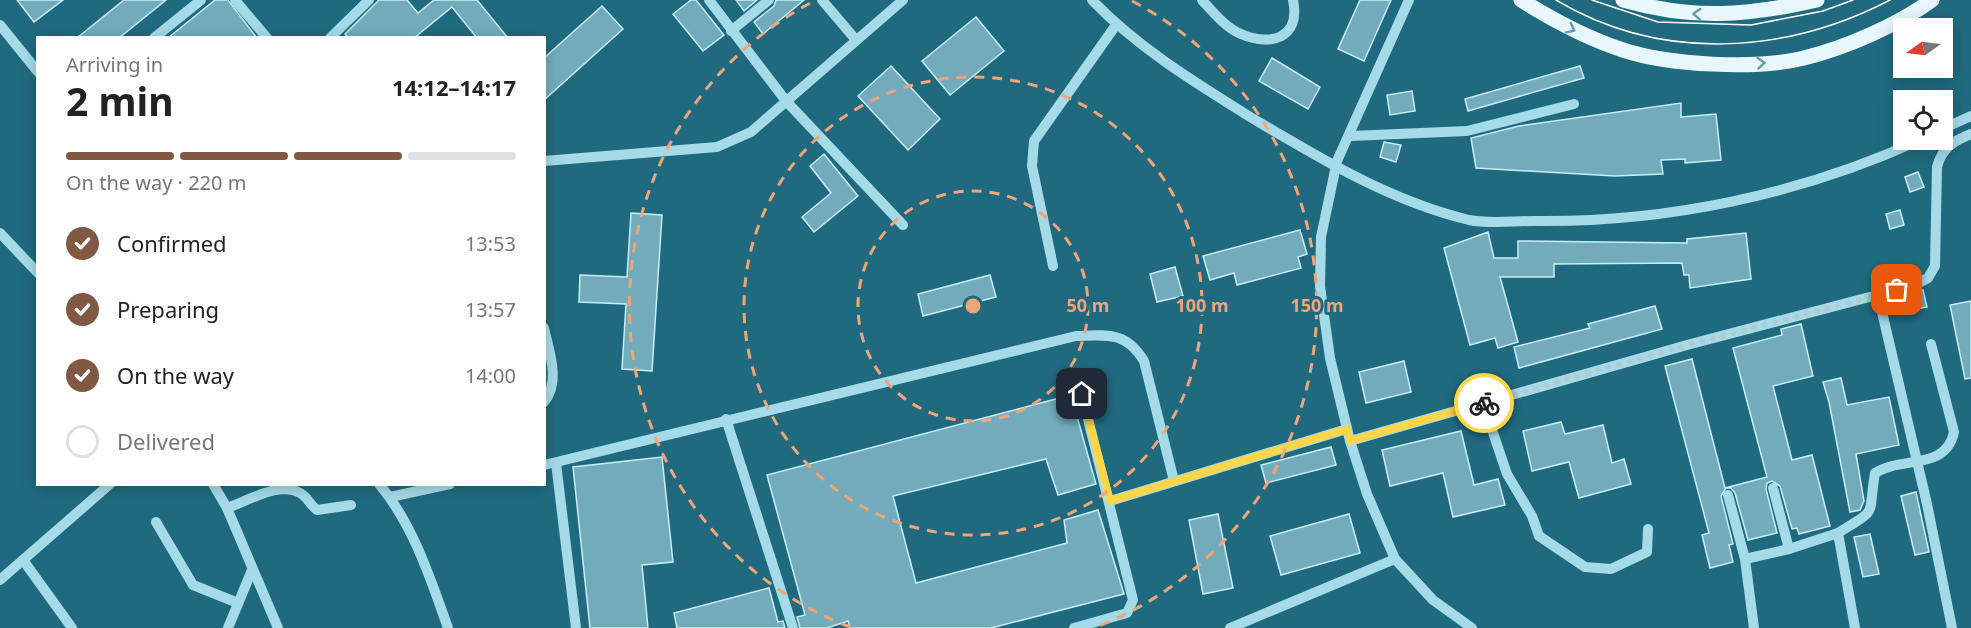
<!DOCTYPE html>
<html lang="en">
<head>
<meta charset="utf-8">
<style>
  :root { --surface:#fff; --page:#f2f2f2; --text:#222; --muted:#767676; --line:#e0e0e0; --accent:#815841 }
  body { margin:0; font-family:"Noto Sans",sans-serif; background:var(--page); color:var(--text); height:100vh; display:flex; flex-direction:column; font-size:22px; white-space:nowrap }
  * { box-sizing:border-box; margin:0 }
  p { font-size:20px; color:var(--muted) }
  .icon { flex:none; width:33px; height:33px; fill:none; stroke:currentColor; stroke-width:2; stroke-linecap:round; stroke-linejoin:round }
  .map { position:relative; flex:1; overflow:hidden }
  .details { position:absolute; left:36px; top:36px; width:510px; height:450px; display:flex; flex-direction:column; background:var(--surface); border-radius:0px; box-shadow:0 3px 15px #0003 }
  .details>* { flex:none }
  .needle { width:39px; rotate:256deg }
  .buttons { position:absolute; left:1893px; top:18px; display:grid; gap:12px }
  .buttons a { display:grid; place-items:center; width:60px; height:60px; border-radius:0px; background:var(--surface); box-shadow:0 3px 15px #0003; font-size:30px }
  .pin { position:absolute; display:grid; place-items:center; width:51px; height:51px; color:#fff; margin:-26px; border-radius:12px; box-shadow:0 3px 9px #0006 }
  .courier { position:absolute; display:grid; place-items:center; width:60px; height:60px; margin:-30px; border:4px solid #ffd54a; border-radius:50%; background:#fff; color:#222; box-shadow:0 2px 8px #0007 }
  .head em { font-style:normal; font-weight:700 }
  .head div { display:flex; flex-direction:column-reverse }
  .head { display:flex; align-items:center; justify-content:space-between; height:102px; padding:0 30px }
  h1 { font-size:39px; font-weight:700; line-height:45px }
  .bar { display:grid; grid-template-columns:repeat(4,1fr); gap:9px 6px; align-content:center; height:72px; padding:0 30px }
  .bar i { height:8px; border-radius:4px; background:var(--line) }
  .bar .active { background:var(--accent) }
  .bar p { grid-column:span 4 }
  ol { padding:0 30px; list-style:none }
  li { display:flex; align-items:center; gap:18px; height:66px }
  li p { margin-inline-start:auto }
  li .icon { padding:6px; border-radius:50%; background:var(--accent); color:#fff; stroke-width:4 }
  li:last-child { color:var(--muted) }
  li i { width:33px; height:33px; border:3px solid var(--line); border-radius:50% }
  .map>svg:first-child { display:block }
  .building { fill:#72acbc; stroke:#c9ecf6; stroke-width:1.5 }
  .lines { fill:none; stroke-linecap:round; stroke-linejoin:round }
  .minor { stroke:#a5dae8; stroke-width:10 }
  .major { stroke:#e7f7fd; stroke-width:15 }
  .tram { stroke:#fff; stroke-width:1.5 }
  .oneway { stroke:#669bac }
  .done { stroke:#b1cbd3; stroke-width:6; stroke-dasharray:0 10.8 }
  .route { stroke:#ffd54a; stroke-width:8 }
  .ring { fill:none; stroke:#f2a479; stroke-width:3; stroke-dasharray:10 8 }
  .centre { fill:#f2a479; stroke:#206a80; stroke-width:3 }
  .ring-label { font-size:18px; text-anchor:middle; font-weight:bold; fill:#f2a479; stroke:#206a80; stroke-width:6; stroke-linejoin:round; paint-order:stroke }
</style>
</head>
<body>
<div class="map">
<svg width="1971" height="628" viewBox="0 0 1971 628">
  <rect width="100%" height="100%" fill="#206a80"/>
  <!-- building -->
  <g class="building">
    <path d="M17,0h46l-29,22z"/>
    <path d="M124,0h42l-47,38h-42z"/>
    <path d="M215,0h13l29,38h-89z"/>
    <path d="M379,0h28l11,13 16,-13h43l31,38h-31l-25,-31 -38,31h-66l-3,-4z"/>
    <path d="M691,0h5l28,35 -21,16 -30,-37z"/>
    <path d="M736,0h21l-13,11z"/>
    <path d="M776,0h28l-41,34 -9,-12 20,-16z"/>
    <path d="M1360,0h31l-27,61 -26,-12z"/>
    <path d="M602,6l21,23 -79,71v-42z"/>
    <path d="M976,17l28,34 -54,44 -28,-34z"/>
    <path d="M1272,58l48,29 -12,22 -49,-28z"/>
    <path d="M891,66l49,53 -32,31 -50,-54z"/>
    <path d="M1580,66l4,12 -116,33 -3,-12z"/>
    <path d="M1412,91l3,20 -25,4 -3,-20z"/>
    <path d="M1681,103v14l35,-3 5,46 -36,3v-4l-24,1 2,14 -48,2 -139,-8 -5,-30 48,-12z"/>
    <path d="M1384,142l17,3 -5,17 -16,-5z"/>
    <path d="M824,154l34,42 -44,36 -12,-15 29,-24 -21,-27z"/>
    <path d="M1918,172l6,15 -14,5 -5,-15z"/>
    <path d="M1900,210l4,15 -14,4 -4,-15z"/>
    <path d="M631,213l31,2 -10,156 -30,-2 4,-65 -47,-2 1,-27 47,2z"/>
    <path d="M1300,230l7,24 -9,3 3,11 -64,17 -3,-12 -24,7 -7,-24z"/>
    <path d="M1488,232l6,26h24v-17l169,2v-4l59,-6 5,46 -61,9 -1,-13h-5l-2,-12 -128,1v13h-54l18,65 -20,6 -3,-10 -25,7 -26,-97z"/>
    <path d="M1175,267l8,29 -26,6 -7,-28z"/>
    <path d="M990,275l6,22 -73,19 -5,-22z"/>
    <path d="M1923,290l4,17 -30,6 -3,-15z"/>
    <path d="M1971,301v77l-6,1 -15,-74z"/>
    <path d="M1655,306l7,23 -143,39 -5,-21 76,-19 -2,-4z"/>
    <path d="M1801,324l12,52 -40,10 19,74 20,-5 18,71 -31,8 -2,-6 -5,1 -12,-43 -8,-5 -5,2 -1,6 11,44 -29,7 -13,-47 -4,-5h-5l-5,8 12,48 -4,1 4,17 -23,6 -8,-33 7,-2 -44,-167 27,-7 33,129 42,-11 -34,-129 49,-13 -1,-6z"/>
    <path d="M1404,361l7,31 -45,11 -7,-31z"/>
    <path d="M1841,378l6,27 42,-8 10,48 -43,9 8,47 -4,9 -10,2 -21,-110 -6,-20z"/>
    <path d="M1071,395l25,89 -38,11 -12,-36 -153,37 23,87 151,-40 -3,-23 34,-10 26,84 -133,34h-141l-2,-7 -21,7h-27l-3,-11 8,-2 -38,-140z"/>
    <path d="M1561,422l4,12 38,-9 9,38 12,-4 7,25 -52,14 -10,-36 -37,9 -9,-40z"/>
    <path d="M1461,431l13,54 24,-6 7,26 -52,12 -10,-44 -53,13 -8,-36z"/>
    <path d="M1331,447l5,18 -70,18 -5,-18z"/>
    <path d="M662,457l11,105 -31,3 6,63h-58l-17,-161z"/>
    <path d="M1916,492l13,60 -14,3 -14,-59z"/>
    <path d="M1218,514l15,74 -30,6 -14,-74z"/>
    <path d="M1349,514l11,39 -79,22 -11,-39z"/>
    <path d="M1870,534l9,40 -16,3 -9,-40z"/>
    <path d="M769,588l9,34 5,-1 2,7h-108l-3,-15z"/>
  </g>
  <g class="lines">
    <!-- minor -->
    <g class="minor">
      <path d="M235,0l32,38"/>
      <path d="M709,0l77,101 117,124"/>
      <path d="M822,0l34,40"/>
      <path d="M1092,0c46,48 104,83 160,118 69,41 138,83 217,102 19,4 44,1 63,1 133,2 267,-26 388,-81"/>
      <path d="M1202,0c11,12 24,28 39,34 30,13 60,4 52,-34"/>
      <path d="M1409,0l-72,161 -16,76 -1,49 10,72 20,83 17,53 28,65 38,41 39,28"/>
      <path d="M0,25l38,47"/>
      <path d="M731,31l38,-31"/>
      <path d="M154,38l47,-38"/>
      <path d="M330,38l39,-38"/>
      <path d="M1942,129l29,-13"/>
      <path d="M1351,136l116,-5 107,-27"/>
      <path d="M544,161l173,-14 34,-15 152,-132"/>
      <path d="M0,233l38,40"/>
      <path d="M1053,266l-21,-100 2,-25 82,-116"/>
      <path d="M1878,295l49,209 25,124"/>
      <path d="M544,328c5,23 17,54 0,74"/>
      <path d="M1483,403l24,71 25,42 7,20 46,31 26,2 36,-17 1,-23"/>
      <path d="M726,419l67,209"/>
      <path d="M1350,441l337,-96 228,-60 13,-7 7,-12 2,-99c5,-19 16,-26 34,-33"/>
      <path d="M556,463l20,165"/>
      <path d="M544,465l532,-129c31,-1 50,-5 68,25l30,120"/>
      <path d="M213,484l14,24 51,120"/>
      <path d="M379,484c34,40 52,96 69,144"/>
      <path d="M1773,488l16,61"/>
      <path d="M1728,495l17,64 9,69"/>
      <path d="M390,497l60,-13"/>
      <path d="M1110,501l237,-72"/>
      <path d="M227,508c21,-7 52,-27 73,-15 8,4 10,12 17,17l34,-5"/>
      <path d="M156,522l37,63 45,18"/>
      <path d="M1745,559l44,-10 49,-16"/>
      <path d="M23,560l49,68"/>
      <path d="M0,580l110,-96"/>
      <path d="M228,628l24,-58"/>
      <path d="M1074,628l53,-15 6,-13 -51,-205"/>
      <path d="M1230,628l165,-69"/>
      <path d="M1855,628l-17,-95c42,-26 29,-14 37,-60 26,-17 71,-2 79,-41l-23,-88"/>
    </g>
    <!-- major -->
    <g class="major">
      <path d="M1521,0c32,20 65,38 102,50 45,15 134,20 181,8 41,-10 94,-33 128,-58"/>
      <path d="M1623,0c69,20 125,16 194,0"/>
    </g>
    <!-- tram -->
    <g class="tram">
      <path d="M1556,0c104,62 228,55 334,0"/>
      <path d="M1592,0l66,22 93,3 72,-14 30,-11"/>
    </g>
  </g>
  <!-- one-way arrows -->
  <defs><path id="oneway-chevron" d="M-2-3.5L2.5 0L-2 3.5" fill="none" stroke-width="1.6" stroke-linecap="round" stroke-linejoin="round" transform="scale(1.5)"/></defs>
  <g class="oneway">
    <use href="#oneway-chevron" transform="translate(1697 14) rotate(-177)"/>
    <use href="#oneway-chevron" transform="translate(1571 29) rotate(26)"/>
    <use href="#oneway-chevron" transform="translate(1761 63) rotate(-5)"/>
  </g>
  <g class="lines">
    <!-- done -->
    <path class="done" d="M1484,403l204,-58 209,-55"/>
    <!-- route -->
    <path class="route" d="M1082,394l28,107 237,-72 3,12 134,-38"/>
  </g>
  <!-- distance rings -->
  <g class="ring">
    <circle cx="973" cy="306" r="115"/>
    <circle cx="973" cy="306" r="229"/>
    <path d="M850 627A344 344 0 0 1 814 1M1132 1A344 344 0 0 1 1096 627"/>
  </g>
  <circle cx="973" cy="306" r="9" class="centre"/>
  <g class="ring-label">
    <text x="1088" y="312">50 m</text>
    <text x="1202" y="312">100 m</text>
    <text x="1317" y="312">150 m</text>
  </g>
</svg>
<div class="buttons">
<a><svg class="needle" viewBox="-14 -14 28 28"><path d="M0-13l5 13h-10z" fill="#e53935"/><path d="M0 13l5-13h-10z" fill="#767676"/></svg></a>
<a><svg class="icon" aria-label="locate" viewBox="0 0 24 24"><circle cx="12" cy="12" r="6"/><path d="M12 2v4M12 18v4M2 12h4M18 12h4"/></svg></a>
</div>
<div class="pin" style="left:1897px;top:290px;background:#ea580c"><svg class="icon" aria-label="bag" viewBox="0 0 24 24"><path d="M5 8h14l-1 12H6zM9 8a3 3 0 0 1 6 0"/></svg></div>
<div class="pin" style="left:1082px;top:394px;background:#1f2937"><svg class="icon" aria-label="home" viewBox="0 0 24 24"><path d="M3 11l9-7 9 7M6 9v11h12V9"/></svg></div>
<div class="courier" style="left:1484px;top:403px"><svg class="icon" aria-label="bike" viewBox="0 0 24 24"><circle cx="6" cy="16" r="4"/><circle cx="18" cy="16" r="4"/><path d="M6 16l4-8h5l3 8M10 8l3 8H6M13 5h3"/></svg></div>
<section class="details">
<div class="head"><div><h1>2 min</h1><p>Arriving in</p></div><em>14:12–14:17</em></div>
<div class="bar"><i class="active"></i><i class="active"></i><i class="active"></i><i></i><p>On the way · 220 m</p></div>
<ol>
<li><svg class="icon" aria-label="check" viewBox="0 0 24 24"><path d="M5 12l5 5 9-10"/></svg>Confirmed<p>13:53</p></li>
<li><svg class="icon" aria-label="check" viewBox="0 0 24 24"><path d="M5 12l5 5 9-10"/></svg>Preparing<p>13:57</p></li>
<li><svg class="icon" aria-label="check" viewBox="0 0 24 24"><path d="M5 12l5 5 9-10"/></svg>On the way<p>14:00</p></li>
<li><i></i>Delivered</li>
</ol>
</section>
</div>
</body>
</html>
